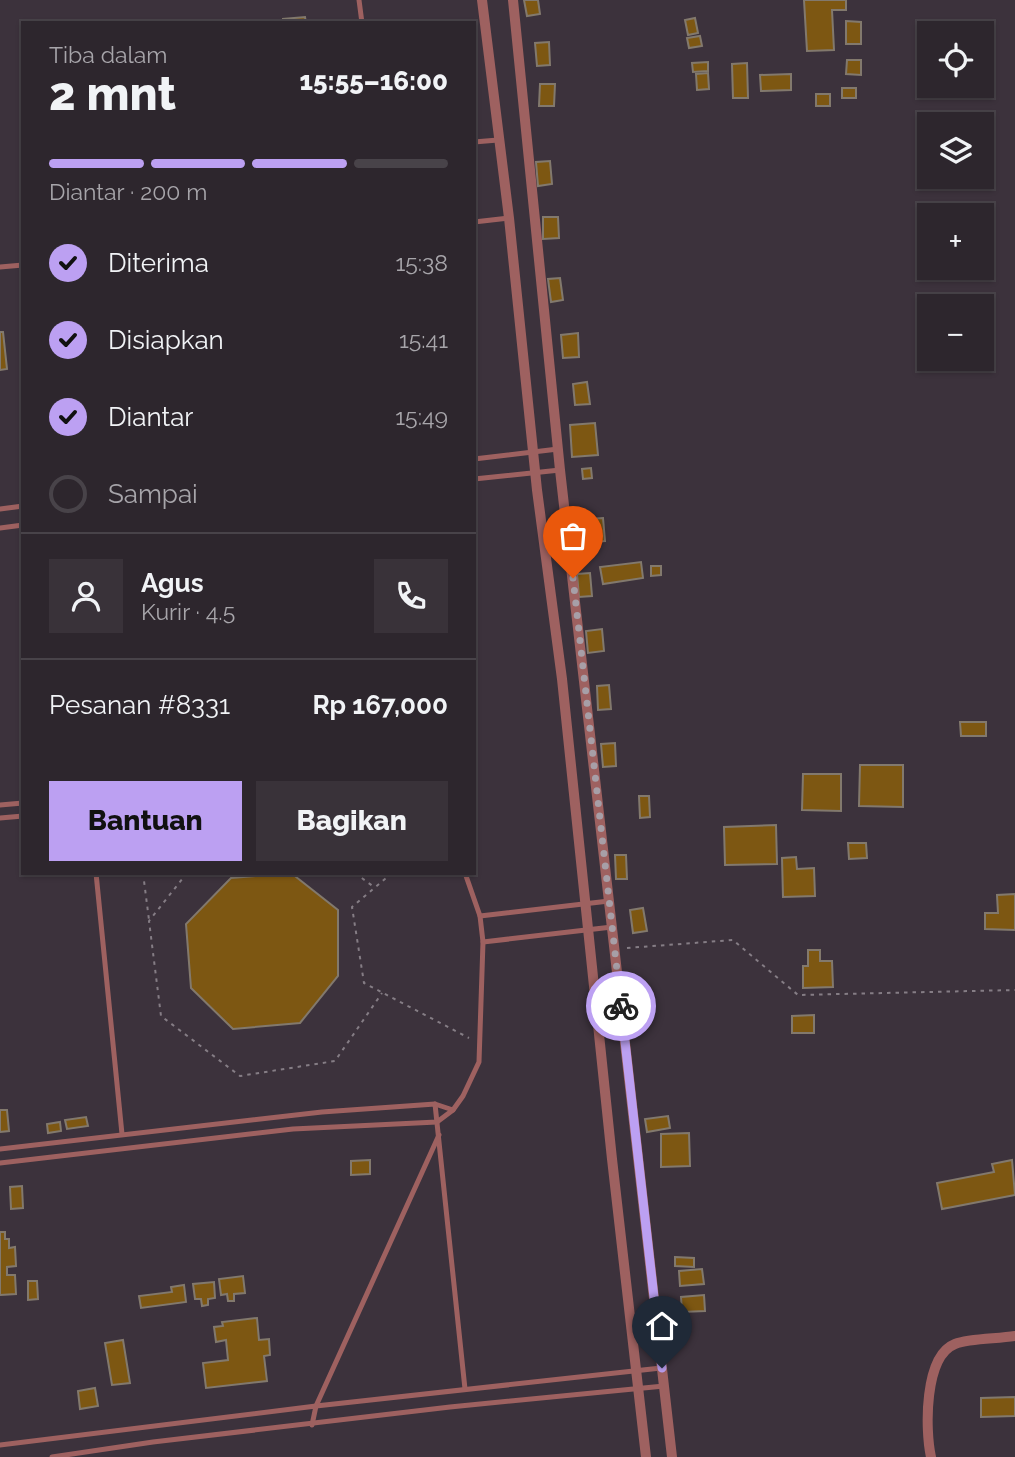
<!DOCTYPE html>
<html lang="id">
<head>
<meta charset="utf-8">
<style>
  :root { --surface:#2d262d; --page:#393239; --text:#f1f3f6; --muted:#a7a5aa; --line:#484349; --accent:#bca0f2 }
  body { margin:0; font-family:Raleway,sans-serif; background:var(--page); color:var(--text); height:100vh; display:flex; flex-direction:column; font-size:26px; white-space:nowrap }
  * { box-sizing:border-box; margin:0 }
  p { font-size:23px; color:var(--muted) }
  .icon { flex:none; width:38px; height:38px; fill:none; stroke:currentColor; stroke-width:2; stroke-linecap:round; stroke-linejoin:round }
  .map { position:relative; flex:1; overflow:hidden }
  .panel { position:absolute; left:21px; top:21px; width:455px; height:854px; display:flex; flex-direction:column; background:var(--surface); border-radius:0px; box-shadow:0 2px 5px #0004,0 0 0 2px var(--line) }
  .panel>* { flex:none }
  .fabs { position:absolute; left:917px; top:21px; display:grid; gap:14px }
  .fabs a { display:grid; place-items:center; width:77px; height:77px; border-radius:0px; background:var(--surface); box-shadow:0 2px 5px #0004,0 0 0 2px var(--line); font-size:35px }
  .pin { position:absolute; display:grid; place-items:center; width:60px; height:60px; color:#fff; margin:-72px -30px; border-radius:50% 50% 50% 0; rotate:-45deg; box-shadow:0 0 7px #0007 }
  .pin .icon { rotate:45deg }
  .courier { position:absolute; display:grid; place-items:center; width:70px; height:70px; margin:-35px; border:5px solid #bca0f2; border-radius:50%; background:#fff; color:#222; box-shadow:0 2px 9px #0007 }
  .head em { font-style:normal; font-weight:800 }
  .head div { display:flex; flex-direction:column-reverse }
  .head { display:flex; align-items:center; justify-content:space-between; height:119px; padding:0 28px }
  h1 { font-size:46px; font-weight:800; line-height:52px }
  .bar { display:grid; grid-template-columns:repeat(4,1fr); gap:10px 7px; align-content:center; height:84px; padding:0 28px }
  .bar i { height:9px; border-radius:5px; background:var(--line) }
  .bar .current { background:var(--accent) }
  .bar p { grid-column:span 4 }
  .line { display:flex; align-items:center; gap:18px; padding:0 28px; border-top:2px solid var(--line) }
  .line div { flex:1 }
  .round { display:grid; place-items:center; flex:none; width:74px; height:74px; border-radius:0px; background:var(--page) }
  ol { padding:0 28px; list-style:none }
  li { display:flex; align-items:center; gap:21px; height:77px }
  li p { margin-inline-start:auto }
  li .icon { padding:7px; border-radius:50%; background:var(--accent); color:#111; stroke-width:4 }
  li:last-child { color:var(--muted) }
  li i { width:38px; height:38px; border:4px solid var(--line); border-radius:50% }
  .action { display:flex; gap:14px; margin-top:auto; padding:14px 28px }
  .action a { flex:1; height:80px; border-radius:0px; background:var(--accent); color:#111; font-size:28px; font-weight:800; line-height:80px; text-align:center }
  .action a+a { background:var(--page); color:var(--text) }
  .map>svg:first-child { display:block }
  .building { fill:#7d5712; stroke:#82796d; stroke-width:2 }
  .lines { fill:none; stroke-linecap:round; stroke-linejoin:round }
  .path { stroke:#857d85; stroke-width:2; stroke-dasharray:3.5 5; stroke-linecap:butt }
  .service { stroke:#9e6160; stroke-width:5 }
  .minor { stroke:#9e6160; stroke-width:10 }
  .done { stroke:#a79fa7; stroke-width:7; stroke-dasharray:0 12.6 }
  .route { stroke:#bca0f2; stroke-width:9 }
</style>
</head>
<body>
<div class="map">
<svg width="1015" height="1457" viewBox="0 0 1015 1457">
  <rect width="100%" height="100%" fill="#3c323c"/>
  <!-- building -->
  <g class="building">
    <path d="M524,0h14l2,14 -13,2z"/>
    <path d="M804,0h42v10h-14l2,40 -27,1z"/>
    <path d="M305,17l1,6h-23v-4z"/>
    <path d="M695,18l3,15 -10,2 -3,-15z"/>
    <path d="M846,21l15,1v22h-15z"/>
    <path d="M700,36l2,10 -13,2 -2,-10z"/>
    <path d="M549,42l1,23 -13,1 -2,-23z"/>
    <path d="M847,60h14v15l-15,-1z"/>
    <path d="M708,62v9l-15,1 -1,-9z"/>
    <path d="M747,63l1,35h-15l-1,-34z"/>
    <path d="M708,73l1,16 -12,1 -1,-16z"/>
    <path d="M791,74v16l-30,1 -1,-16z"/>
    <path d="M540,84h15l-1,22h-15z"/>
    <rect x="842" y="88" width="14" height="10"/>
    <rect x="816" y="94" width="14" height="12"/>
    <path d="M550,161l2,23 -14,2 -2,-24z"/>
    <path d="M543,217h15l1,21 -16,1z"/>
    <path d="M560,278l3,22 -12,2 -3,-23z"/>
    <path d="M0,332h3l4,37 -7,1z"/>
    <path d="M578,333l1,24 -16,1 -2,-23z"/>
    <path d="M587,382l3,22 -15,1 -2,-21z"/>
    <path d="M595,423l3,32 -26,2 -2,-32z"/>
    <path d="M591,468l1,10 -9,1 -1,-10z"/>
    <path d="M603,518l2,23 -14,1 -2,-23z"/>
    <path d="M641,562l2,16 -40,6 -3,-17z"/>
    <path d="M651,566h10v9l-10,1z"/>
    <path d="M590,573l2,23 -13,1 -2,-23z"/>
    <path d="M602,629l2,22 -16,2 -2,-22z"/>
    <path d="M609,685l2,24 -13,1 -1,-24z"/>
    <path d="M960,722h26v14h-25z"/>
    <path d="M615,743l1,23 -13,1 -2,-23z"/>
    <path d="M860,765h43v42l-44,-1z"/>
    <path d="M803,774h38v37l-39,-1z"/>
    <path d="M639,796h10l1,21 -10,1z"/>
    <path d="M776,825l1,39 -52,1 -1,-38z"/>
    <path d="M848,843h18l1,15 -18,1z"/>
    <path d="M615,855h11l1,24h-11z"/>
    <path d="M796,857l1,12 17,-1 1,28 -32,1 -1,-39z"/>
    <path d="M291,873l47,37v66l-38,47 -67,6 -42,-41 -5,-64 45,-46z"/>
    <path d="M1015,894v36l-30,-1v-16h13l-1,-18z"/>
    <path d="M643,908l4,23 -14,2 -3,-23z"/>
    <path d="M808,950h12v11h12l1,26 -30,1v-22h5z"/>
    <path d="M814,1015v18h-22v-17z"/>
    <path d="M0,1110h7l2,21 -9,1z"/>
    <path d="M668,1116l2,12 -23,4 -2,-13z"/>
    <path d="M86,1117l2,9 -21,3 -2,-9z"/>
    <path d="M60,1122l1,9 -13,2 -1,-9z"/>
    <path d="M689,1133l1,33 -29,1v-33z"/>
    <path d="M370,1160v14l-19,1v-14z"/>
    <path d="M1012,1160l3,35 -73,14 -5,-26 57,-11 -2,-8z"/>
    <path d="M22,1186l1,22 -12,1 -1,-22z"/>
    <path d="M0,1232h5v7h4v9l6,-1 1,19 -9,1v8h8l1,19 -16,1z"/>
    <path d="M675,1257l19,1v9l-19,-1z"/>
    <path d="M702,1269l2,15 -24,2 -1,-15z"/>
    <path d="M243,1276l2,17 -11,1v7h-6l-1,-7 -6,1 -2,-16z"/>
    <path d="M28,1281h9l1,18 -10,1z"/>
    <path d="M214,1282l1,16 -7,1v6l-6,1 -1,-7h-6l-2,-15z"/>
    <path d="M184,1285l2,17 -45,6 -2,-12 33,-4 -1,-5z"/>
    <path d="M704,1295l1,16 -23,1 -1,-15z"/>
    <path d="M257,1318l2,22 10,-1 1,16 -6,1 3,25 -61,7 -3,-25 25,-3 -2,-20 -10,2 -2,-15 9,-1 -1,-4z"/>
    <path d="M123,1340l7,43 -18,2 -7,-42z"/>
    <path d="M95,1388l3,18 -18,3 -2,-18z"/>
    <path d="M1015,1397v19l-34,1v-19z"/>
  </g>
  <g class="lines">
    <!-- path -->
    <g class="path">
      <path d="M143,873l6,47"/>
      <path d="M187,873l-38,48 12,95 79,60 95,-15 47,-68"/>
      <path d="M355,873l19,14"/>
      <path d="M392,873l-40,34 12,76 105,55"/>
      <path d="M627,948l106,-8 65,55 217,-5"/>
    </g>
    <!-- service -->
    <g class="service">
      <path d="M359,0l3,23"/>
      <path d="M474,142l24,-2"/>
      <path d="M474,222l35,-4"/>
      <path d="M0,267l23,-2"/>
      <path d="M474,459l84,-10"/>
      <path d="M474,479l86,-9"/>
      <path d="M0,509l23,-3"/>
      <path d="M0,528l23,-3"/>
      <path d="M0,805l23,-2"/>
      <path d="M0,818l23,-2"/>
      <path d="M96,873l26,261"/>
      <path d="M480,916l129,-15"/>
      <path d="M483,942l129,-15"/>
      <path d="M435,1104l30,285"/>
      <path d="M0,1149l322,-37 113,-8 18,6"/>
      <path d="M0,1163l293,-34 144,-7 16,-12 10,-14 16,-34 4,-120 -3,-26 -15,-43"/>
      <path d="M312,1425l4,-19 123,-271"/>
      <path d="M0,1445l316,-39 345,-38"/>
      <path d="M52,1457l101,-15 297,-35 214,-21"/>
    </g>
    <!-- minor -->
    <g class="minor">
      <path d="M482,0l27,218 28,272 25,189 50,480 34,298"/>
      <path d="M513,0l47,470 112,987"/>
      <path d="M931,1457c-6,-27 -7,-101 24,-113 15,-6 43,-5 60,-8"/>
    </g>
  </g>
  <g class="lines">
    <!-- done -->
    <path class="done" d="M573,578l48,428"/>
    <!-- route -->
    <path class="route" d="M621,1006l41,362"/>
  </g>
</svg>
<div class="fabs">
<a><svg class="icon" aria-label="locate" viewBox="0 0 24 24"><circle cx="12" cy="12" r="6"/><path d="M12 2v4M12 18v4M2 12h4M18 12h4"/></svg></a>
<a><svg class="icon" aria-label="layers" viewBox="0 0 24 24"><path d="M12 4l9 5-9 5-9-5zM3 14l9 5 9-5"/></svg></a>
<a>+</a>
<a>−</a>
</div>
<div class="pin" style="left:573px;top:578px;background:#ea580c"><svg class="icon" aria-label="bag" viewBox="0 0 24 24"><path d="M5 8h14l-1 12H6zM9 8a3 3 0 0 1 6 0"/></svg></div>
<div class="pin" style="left:662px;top:1368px;background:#1f2937"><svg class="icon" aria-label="home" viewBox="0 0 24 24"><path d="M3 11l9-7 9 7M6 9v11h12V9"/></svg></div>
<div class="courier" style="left:621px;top:1006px"><svg class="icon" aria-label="bike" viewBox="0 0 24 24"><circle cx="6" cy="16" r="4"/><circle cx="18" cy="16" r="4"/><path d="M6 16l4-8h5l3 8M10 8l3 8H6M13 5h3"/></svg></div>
<section class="panel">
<div class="head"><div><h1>2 mnt</h1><p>Tiba dalam</p></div><em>15:55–16:00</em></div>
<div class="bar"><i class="current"></i><i class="current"></i><i class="current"></i><i></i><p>Diantar · 200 m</p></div>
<ol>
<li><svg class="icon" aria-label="check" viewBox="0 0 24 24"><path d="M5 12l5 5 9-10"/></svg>Diterima<p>15:38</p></li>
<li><svg class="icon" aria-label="check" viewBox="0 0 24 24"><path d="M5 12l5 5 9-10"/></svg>Disiapkan<p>15:41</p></li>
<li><svg class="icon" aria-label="check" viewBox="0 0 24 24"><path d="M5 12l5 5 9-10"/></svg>Diantar<p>15:49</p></li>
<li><i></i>Sampai</li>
</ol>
<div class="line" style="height:126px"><a class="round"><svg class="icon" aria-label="person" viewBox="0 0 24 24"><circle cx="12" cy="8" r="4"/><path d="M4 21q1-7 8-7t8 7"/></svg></a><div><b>Agus</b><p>Kurir · 4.5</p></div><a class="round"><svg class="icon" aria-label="phone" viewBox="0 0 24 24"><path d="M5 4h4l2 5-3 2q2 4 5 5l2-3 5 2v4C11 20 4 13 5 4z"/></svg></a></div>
<div class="line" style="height:91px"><div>Pesanan #8331</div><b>Rp 167,000</b></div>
<div class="action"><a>Bantuan</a><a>Bagikan</a></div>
</section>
</div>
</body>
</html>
